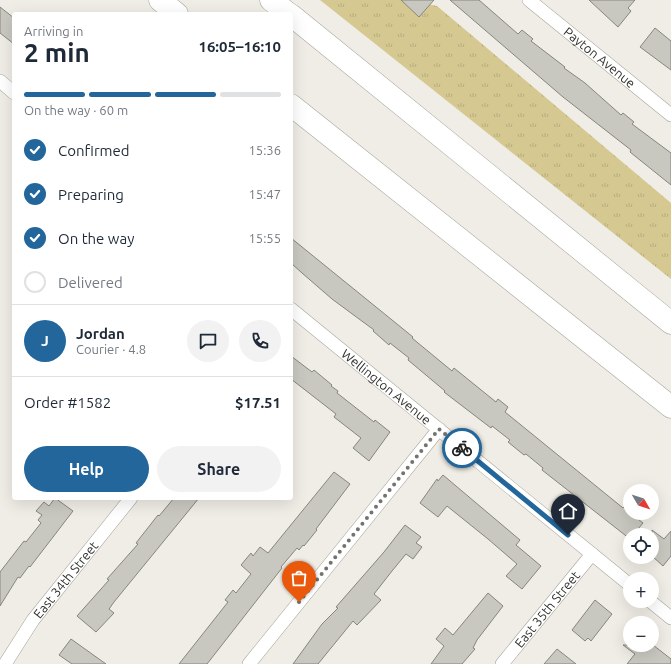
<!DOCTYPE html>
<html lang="en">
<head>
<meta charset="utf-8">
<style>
  :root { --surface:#fff; --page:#f2f2f3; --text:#1f2937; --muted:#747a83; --line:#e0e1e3; --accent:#22669b }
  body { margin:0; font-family:Ubuntu,sans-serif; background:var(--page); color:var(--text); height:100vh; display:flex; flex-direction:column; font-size:15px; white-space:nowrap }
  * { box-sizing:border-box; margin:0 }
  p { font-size:13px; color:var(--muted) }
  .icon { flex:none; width:22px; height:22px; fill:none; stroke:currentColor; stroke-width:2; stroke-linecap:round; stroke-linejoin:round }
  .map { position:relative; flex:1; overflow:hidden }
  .side { position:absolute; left:12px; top:12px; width:281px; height:488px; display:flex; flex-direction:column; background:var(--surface); border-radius:4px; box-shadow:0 4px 16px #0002 }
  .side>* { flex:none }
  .needle { width:26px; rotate:129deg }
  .controls { position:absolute; left:623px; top:484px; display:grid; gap:8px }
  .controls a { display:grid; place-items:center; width:36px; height:36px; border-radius:50%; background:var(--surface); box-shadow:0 4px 16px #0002; font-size:20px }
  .pin { position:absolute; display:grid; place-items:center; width:34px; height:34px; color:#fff; margin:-41px -17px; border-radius:50% 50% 50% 0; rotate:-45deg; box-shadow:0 0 4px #0007 }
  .pin .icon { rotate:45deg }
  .courier { position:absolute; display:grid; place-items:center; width:40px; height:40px; margin:-20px; border:3px solid #22669b; border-radius:50%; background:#fff; color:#222; box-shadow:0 1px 5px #0007 }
  .head em { font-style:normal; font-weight:600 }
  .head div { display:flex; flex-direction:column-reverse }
  .head { display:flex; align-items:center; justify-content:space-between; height:68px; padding:0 12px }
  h1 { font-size:26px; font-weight:600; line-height:30px }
  .bar { display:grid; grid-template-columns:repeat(4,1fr); gap:6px 4px; align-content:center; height:48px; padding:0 12px }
  .bar i { height:5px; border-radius:3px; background:var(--line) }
  .bar .current { background:var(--accent) }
  .bar p { grid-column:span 4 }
  .line { display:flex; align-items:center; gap:10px; padding:0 12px; border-top:1px solid var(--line) }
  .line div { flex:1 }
  .round { display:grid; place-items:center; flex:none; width:42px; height:42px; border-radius:21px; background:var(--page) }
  ol { padding:0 12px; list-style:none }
  li { display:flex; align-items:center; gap:12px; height:44px }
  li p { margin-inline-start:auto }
  li .icon { padding:4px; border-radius:50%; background:var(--accent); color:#fff; stroke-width:4 }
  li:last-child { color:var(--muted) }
  li i { width:22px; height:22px; border:2px solid var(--line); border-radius:50% }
  .primary-button { display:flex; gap:8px; margin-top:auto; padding:8px 12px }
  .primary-button a { flex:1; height:46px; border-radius:24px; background:var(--accent); color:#fff; font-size:16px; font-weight:600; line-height:46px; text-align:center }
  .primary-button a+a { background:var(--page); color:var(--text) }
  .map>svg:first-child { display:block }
  .grass { fill:url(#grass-tufts) }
  .building { fill:#c9c8c0; stroke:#87867e }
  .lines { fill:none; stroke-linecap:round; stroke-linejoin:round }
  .minor-casing { stroke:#a7a69e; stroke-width:14 }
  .motorway-casing { stroke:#a7a69e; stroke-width:23 }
  .minor { stroke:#fff; stroke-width:13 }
  .motorway { stroke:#fff; stroke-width:22 }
  .done { stroke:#74736e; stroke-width:4; stroke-dasharray:0 7.2 }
  .route { stroke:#22669b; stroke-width:5 }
  .labels { text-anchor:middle; stroke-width:3.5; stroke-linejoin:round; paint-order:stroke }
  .street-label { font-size:13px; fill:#32312e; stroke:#fff }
</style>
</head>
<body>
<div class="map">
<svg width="671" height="664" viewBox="0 0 671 664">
  <defs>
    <pattern id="grass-tufts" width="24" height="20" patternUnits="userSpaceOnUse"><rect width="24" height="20" fill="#d5c991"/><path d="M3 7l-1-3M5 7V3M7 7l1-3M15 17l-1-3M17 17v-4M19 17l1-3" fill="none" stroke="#b7ad7d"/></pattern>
  </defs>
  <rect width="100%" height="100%" fill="#efede5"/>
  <!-- grass -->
  <path class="grass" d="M320,0h89l28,6 234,197v76z"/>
  <!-- building -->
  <g class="building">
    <path d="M401,0h33l-15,17z"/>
    <path d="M450,0h29l39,34 4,-4 11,9 -2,2 34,26 -1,1 21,15 36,32 2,-2 11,9 -2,2 39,29v32l-41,-33 1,-2 -68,-53z"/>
    <path d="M589,0h46l-7,8 3,3 -13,16z"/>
    <path d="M0,7l14,11v26l-14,-11z"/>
    <path d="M655,28l16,13v29l-31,-23z"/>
    <path d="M291,238l122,99 -1,1 40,33 2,-3 42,34 2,-3 10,8 -3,5 118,96 7,-8v13l13,10 -10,12h-3v4l-88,-69 1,-2 -17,-14 -2,1 -16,-13 2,-2 -18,-14 -1,2 -47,-36 1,-1 -37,-31 1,-2 -19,-15 -1,2 -16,-14 1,-1 -42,-31 -30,-26 -11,-10z"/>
    <path d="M291,356l21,16 2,-2 18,15 -1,1 7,5 -1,2 37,29 1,-2 15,12 -21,29 -16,-13 8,-10 -27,-21 2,-3 -45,-35z"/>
    <path d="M334,472l16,12 -34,45 1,1 -13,16 -1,-1 -4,5 -2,-2 -16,19 1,1 -75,96h-28l49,-62 -3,-2 8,-10 3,3 15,-19 -10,-9 10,-12 2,3 7,-9 8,6z"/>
    <path d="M443,475l77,65 -4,5 25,21 -19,23 -16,-13 11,-12 -29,-25 -41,-33 -9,11 -18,-14 17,-24 1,2z"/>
    <path d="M55,498l18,13 -43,56 -1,-1 -9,12 -2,-1 -18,29v-34l24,-31 2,1 15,-19 -3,-3 4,-5 -6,-4 8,-9 5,4z"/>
    <path d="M174,498h25l-85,104 -5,7 5,4 -18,19 -19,-16 32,-36 -2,-1 31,-35 -2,-1 22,-28 1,1z"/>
    <path d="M405,525l16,12 -5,6 6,4 -9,12 -7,-5 -14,17 -18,23 7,6 -24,25 -4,-4 -35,43h-25l29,-40 16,-16 -2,-1 48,-55z"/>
    <path d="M652,530l12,9 7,-8v25l-8,10 -11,-10z"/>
    <path d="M488,593l15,13 -26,34 -4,8 2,1 -13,15h-31l13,-18 -8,-7 9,-11 8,7z"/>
    <path d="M595,600l17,14 -21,27 -3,-3 -3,3 -13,-11z"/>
    <path d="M71,639l35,25h-34l-13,-9z"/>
    <path d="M623,645h30l18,14v5h-44l8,-10z"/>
    <path d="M557,649l19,15h-32z"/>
  </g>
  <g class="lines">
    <!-- minor casing -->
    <g class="minor-casing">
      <g id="minor">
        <path id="s1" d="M529,0l142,115"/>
        <path d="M0,81l14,12"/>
        <path id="s2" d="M291,309l339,276"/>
        <path d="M650,601l21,17"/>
        <path id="s3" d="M5,664l28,-44 98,-122"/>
        <path d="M249,664l190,-235"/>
        <path id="s4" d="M502,664l90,-110"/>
      </g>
    </g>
    <!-- motorway casing -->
    <g class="motorway-casing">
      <g id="motorway">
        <path d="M160,0l17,14"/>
        <path d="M271,0l18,14"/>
        <path d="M291,15l380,308"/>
        <path d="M291,105l380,302"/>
      </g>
    </g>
    <!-- minor -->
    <use href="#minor" class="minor"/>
    <!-- motorway -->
    <use href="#motorway" class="motorway"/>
  </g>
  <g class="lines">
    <!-- done -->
    <path class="done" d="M299,602l140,-173 23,19"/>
    <!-- route -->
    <path class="route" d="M462,448l106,87"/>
  </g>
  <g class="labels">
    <!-- street labels -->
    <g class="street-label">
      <text dy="5" stroke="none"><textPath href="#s1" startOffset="91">Payton Avenue</textPath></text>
      <text dy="5" stroke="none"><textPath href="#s2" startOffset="123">Wellington Avenue</textPath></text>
      <text dy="5" stroke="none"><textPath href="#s3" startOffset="104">East 34th Street</textPath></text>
      <text dy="5" stroke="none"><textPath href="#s4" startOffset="71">East 35th Street</textPath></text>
    </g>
  </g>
</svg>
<div class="controls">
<a><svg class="needle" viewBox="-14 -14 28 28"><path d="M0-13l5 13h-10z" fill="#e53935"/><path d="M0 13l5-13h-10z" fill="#747a83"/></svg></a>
<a><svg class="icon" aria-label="locate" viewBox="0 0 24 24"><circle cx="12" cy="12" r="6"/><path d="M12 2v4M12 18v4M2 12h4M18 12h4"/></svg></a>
<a>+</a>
<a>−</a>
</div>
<div class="pin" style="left:299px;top:602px;background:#ea580c"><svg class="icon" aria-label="bag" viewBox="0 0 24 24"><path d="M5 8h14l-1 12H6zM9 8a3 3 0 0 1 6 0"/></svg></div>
<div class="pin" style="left:568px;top:535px;background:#1f2937"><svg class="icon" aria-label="home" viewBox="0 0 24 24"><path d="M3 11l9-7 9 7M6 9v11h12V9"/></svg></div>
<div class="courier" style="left:462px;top:448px"><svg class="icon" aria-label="bike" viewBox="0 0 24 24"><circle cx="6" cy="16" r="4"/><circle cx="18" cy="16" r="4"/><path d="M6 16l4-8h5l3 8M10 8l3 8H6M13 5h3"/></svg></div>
<section class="side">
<div class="head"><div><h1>2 min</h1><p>Arriving in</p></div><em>16:05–16:10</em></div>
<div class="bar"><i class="current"></i><i class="current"></i><i class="current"></i><i></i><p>On the way · 60 m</p></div>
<ol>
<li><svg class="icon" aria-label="check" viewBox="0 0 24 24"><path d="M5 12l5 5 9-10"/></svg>Confirmed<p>15:36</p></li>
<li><svg class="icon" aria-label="check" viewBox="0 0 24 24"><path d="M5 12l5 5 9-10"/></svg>Preparing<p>15:47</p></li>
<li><svg class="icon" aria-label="check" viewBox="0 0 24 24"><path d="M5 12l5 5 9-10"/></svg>On the way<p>15:55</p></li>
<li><i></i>Delivered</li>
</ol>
<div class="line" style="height:72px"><b class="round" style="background:var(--accent);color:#fff">J</b><div><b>Jordan</b><p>Courier · 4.8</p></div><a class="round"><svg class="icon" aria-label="chat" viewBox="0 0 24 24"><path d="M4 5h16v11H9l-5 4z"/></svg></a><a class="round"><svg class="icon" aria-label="phone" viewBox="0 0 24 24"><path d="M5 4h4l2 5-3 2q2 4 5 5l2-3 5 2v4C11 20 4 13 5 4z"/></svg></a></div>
<div class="line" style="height:52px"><div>Order #1582</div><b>$17.51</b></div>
<div class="primary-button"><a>Help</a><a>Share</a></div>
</section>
</div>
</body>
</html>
